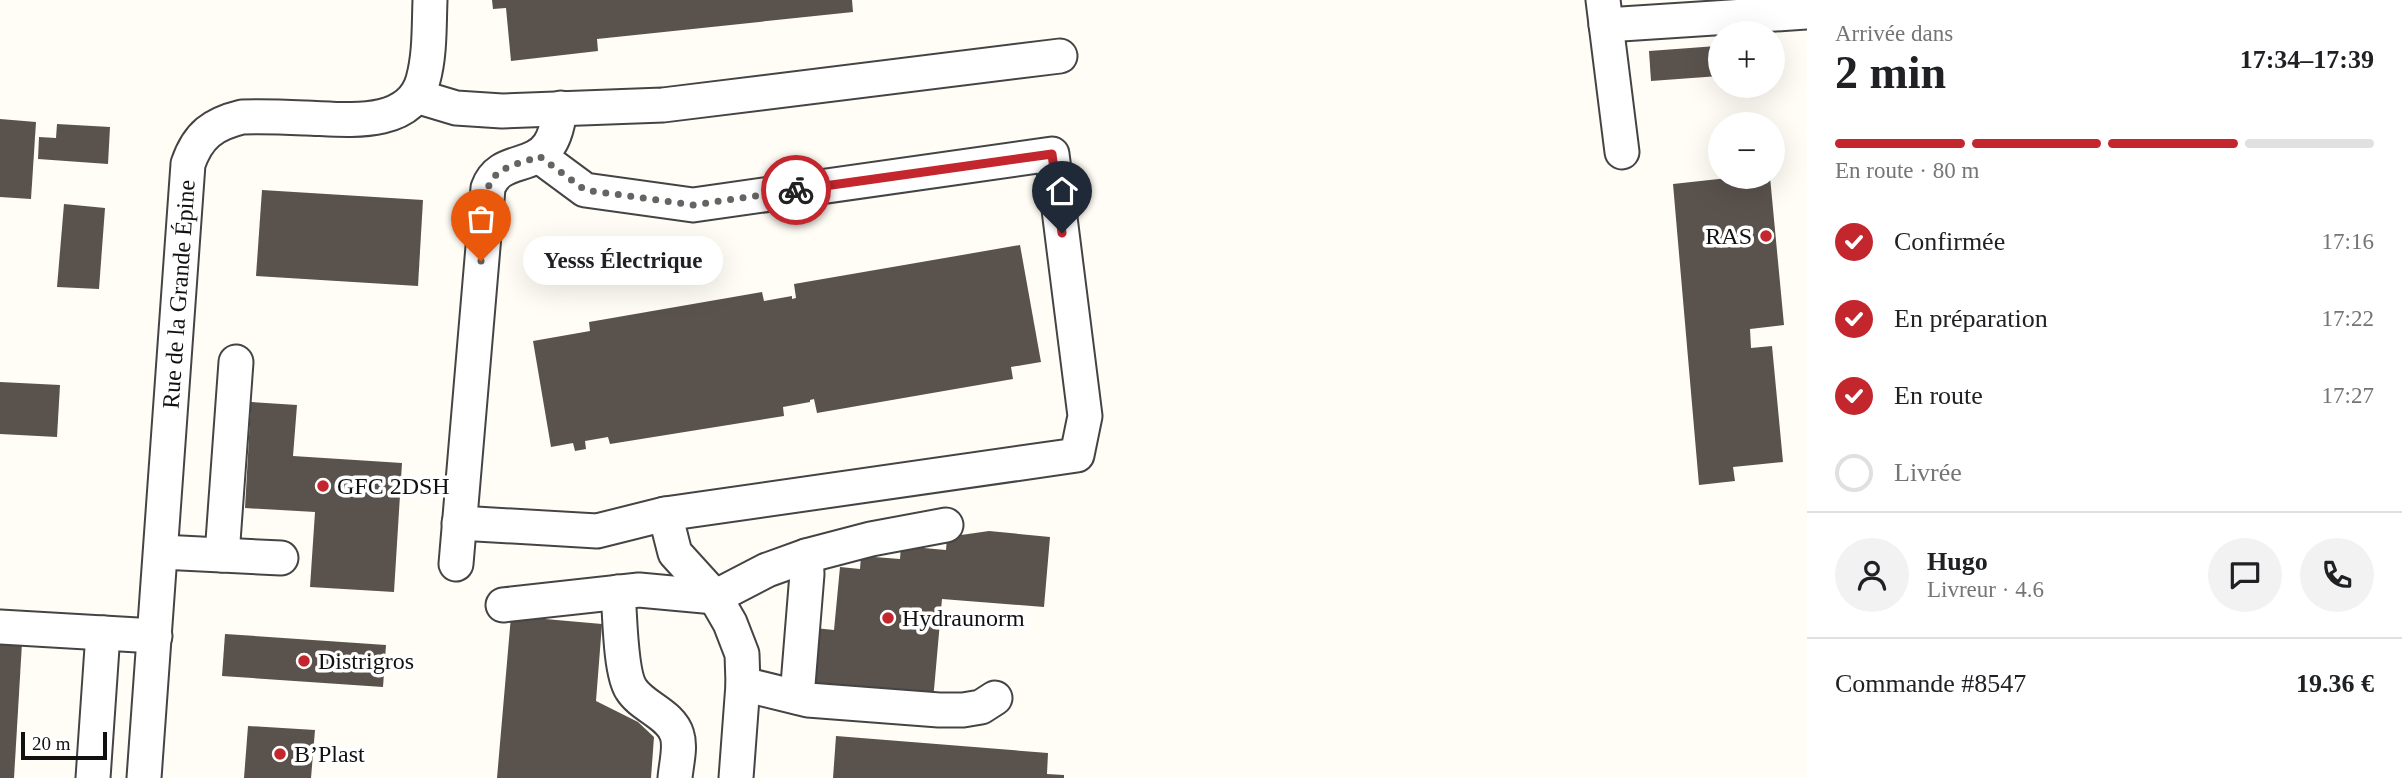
<!DOCTYPE html>
<html lang="fr">
<head>
<meta charset="utf-8">
<style>
  :root { --surface:#fff; --page:#f2f2f2; --text:#202124; --muted:#757577; --line:#e0e0e0; --accent:#c4262e }
  body { margin:0; font-family:Georgia,serif; background:var(--page); color:var(--text); height:100vh; display:flex; flex-direction:column; font-size:26px; white-space:nowrap }
  * { box-sizing:border-box; margin:0 }
  p { font-size:23px; color:var(--muted) }
  .icon { flex:none; width:38px; height:38px; fill:none; stroke:currentColor; stroke-width:2; stroke-linecap:round; stroke-linejoin:round }
  .map { position:relative; flex:1; overflow:hidden }
  .sheet { display:flex; flex-direction:column; background:var(--surface); width:595px }
  .sheet>* { flex:none }
  .tools { position:absolute; left:1708px; top:21px; display:grid; gap:14px }
  .tools a { display:grid; place-items:center; width:77px; height:77px; border-radius:50%; background:var(--surface); box-shadow:0 7px 28px #0002; font-size:35px }
  .scale { position:absolute; left:21px; bottom:18px; width:86px; box-sizing:border-box; padding-left:7px; border:4px solid #111; border-top:0; font-size:19px; line-height:24px; white-space:nowrap; color:#111; -webkit-text-stroke:5px #fff; paint-order:stroke }
  .pin { position:absolute; display:grid; place-items:center; width:60px; height:60px; color:#fff; margin:-72px -30px; border-radius:50% 50% 50% 0; rotate:-45deg; box-shadow:0 0 7px #0007 }
  .pin .icon { rotate:45deg }
  .courier { position:absolute; display:grid; place-items:center; width:70px; height:70px; margin:-35px; border:5px solid #c4262e; border-radius:50%; background:#fff; color:#222; box-shadow:0 2px 9px #0007 }
  .bubble { position:absolute; height:49px; border-radius:24px; background:var(--surface); box-shadow:0 7px 28px #0002; font-size:23px; font-weight:700; line-height:49px; text-align:center }
  .summary em { font-style:normal; font-weight:700 }
  .summary div { display:flex; flex-direction:column-reverse }
  .summary { display:flex; align-items:center; justify-content:space-between; height:119px; padding:0 28px }
  h1 { font-size:46px; font-weight:700; line-height:52px }
  .bar { display:grid; grid-template-columns:repeat(4,1fr); gap:10px 7px; align-content:center; height:84px; padding:0 28px }
  .bar i { height:9px; border-radius:5px; background:var(--line) }
  .bar .on { background:var(--accent) }
  .bar p { grid-column:span 4 }
  .line { display:flex; align-items:center; gap:18px; padding:0 28px; border-top:2px solid var(--line) }
  .line div { flex:1 }
  .round { display:grid; place-items:center; flex:none; width:74px; height:74px; border-radius:37px; background:var(--page) }
  ol { padding:0 28px; list-style:none }
  li { display:flex; align-items:center; gap:21px; height:77px }
  li p { margin-inline-start:auto }
  li .icon { padding:7px; border-radius:50%; background:var(--accent); color:#fff; stroke-width:4 }
  li:last-child { color:var(--muted) }
  li i { width:38px; height:38px; border:4px solid var(--line); border-radius:50% }
  main { display:flex; flex:1; min-height:0 }
  .map>svg:first-child { display:block }
  .building { fill:#5a524d }
  .lines { fill:none; stroke-linecap:round; stroke-linejoin:round }
  .minor-casing { stroke:#444; stroke-width:37 }
  .minor { stroke:#fff; stroke-width:33 }
  .done { stroke:#646461; stroke-width:7; stroke-dasharray:0 12.6 }
  .route { stroke:#c4262e; stroke-width:9 }
  .poi-dot { fill:#c4262e; stroke:#fff; stroke-width:2.5 }
  .labels { text-anchor:middle; stroke-width:7; stroke-linejoin:round; paint-order:stroke }
  .poi-label { font-size:24px; fill:#111; stroke:#fff; text-anchor:start }
  .street-label { font-size:24px; fill:#111; stroke:#fff }
</style>
</head>
<body>
<main>
<div class="map">
<svg width="1807" height="778" viewBox="0 0 1807 778">
  <rect width="100%" height="100%" fill="#fffdf5"/>
  <!-- building -->
  <g class="building">
    <path d="M492,0h360l1,12 -256,27 1,12 -87,10 -5,-53 -13,1z"/>
    <path d="M1717,46l2,30 -68,5 -2,-30z"/>
    <path d="M0,119l36,3 -5,77 -31,-2z"/>
    <path d="M57,124l53,3 -2,37 -70,-5 1,-22 17,1z"/>
    <path d="M1737,177h33l14,148 -34,4 1,19 21,-2 11,116 -50,5 2,14 -36,4 -26,-301z"/>
    <path d="M262,190l161,10 -5,86 -162,-10z"/>
    <path d="M64,204l41,4 -6,81 -42,-2z"/>
    <path d="M1020,245l21,117 -30,5 2,12 -196,34 -3,-14 -4,1v2l-27,5 1,9 -174,28 -2,-7 -23,4 1,8 -11,2 -2,-8 -22,4 -18,-106 57,-10 -1,-9 173,-30 2,9 28,-5v3l4,-1 -2,-14z"/>
    <path d="M0,382l60,3 -3,52 -57,-3z"/>
    <path d="M251,402l46,3 -4,51 109,7 -8,129 -84,-5 5,-75 -70,-4z"/>
    <path d="M989,531l61,6 -6,70 -102,-8 -9,102 -125,-10 7,-63 19,2 6,-63 20,2 1,-13 39,3 1,-13 45,4 1,-13z"/>
    <path d="M511,616l91,8 -6,77 42,21 16,15 -3,41h-154z"/>
    <path d="M225,634l161,11 -3,42 -161,-11z"/>
    <path d="M0,642l22,1 -8,135h-14z"/>
    <path d="M248,726l67,4 -4,48h-67z"/>
    <path d="M836,736l212,17 -1,21 17,1v3h-231z"/>
  </g>
  <g class="lines">
    <!-- minor casing -->
    <g class="minor-casing">
      <g id="minor">
        <path d="M1603,0l19,152"/>
        <path d="M1606,25l201,-13"/>
        <path d="M416,96l40,12 46,3 161,-6 397,-49"/>
        <path d="M539,156l46,34 108,15 359,-51 33,262 -8,39 -412,59 10,39 40,44 15,26 12,31 1,30 -7,94"/>
        <path d="M459,523l138,8 68,-17"/>
        <path d="M161,552l120,6"/>
        <path d="M222,555l14,-193"/>
        <path d="M456,564l32,-376c11,-31 44,-18 61,-43 7,-10 9,-24 12,-37"/>
        <path d="M618,592c2,22 2,80 13,97 11,18 40,25 46,46 4,12 -1,30 -2,43"/>
        <path d="M503,605l136,-15 76,7 52,-27 39,-14 65,-17 75,-14"/>
        <path d="M0,627l155,9"/>
        <path d="M743,684l65,16 131,10h24l18,-3 14,-9"/>
        <path d="M797,697l10,-123 -1,-18"/>
        <path d="M93,778l10,-145"/>
        <path id="s1" d="M144,778l44,-614c10,-29 25,-40 54,-47 21,-1 42,0 64,1 38,1 104,11 117,-38 7,-25 6,-54 7,-80"/>
      </g>
    </g>
    <!-- minor -->
    <use href="#minor" class="minor"/>
  </g>
  <g class="lines">
    <!-- done -->
    <path class="done" d="M481,261l7,-73c8,-23 31,-23 51,-32l46,34 108,15 103,-15"/>
    <!-- route -->
    <path class="route" d="M796,190l256,-36 10,79"/>
  </g>
  <!-- markers -->
  <g class="poi-dot">
    <circle cx="1766" cy="236" r="7"/>
    <circle cx="323" cy="486" r="7"/>
    <circle cx="888" cy="618" r="7"/>
    <circle cx="304" cy="661" r="7"/>
    <circle cx="280" cy="754" r="7"/>
  </g>
  <g class="labels">
    <!-- poi labels -->
    <g class="poi-label">
      <text x="1752" y="244" text-anchor="end">RAS</text>
      <text x="337" y="494">GFC 2DSH</text>
      <text x="902" y="626">Hydraunorm</text>
      <text x="318" y="669">Distrigros</text>
      <text x="294" y="762">B’Plast</text>
    </g>
    <!-- street labels -->
    <g class="street-label">
      <text dy="8" stroke="none"><textPath href="#s1" startOffset="485">Rue de la Grande Épine</textPath></text>
    </g>
  </g>
</svg>
<div class="tools">
<a>+</a>
<a>−</a>
</div>
<div class="scale">20 m</div>
<div class="pin" style="left:481px;top:261px;background:#ea580c"><svg class="icon" aria-label="bag" viewBox="0 0 24 24"><path d="M5 8h14l-1 12H6zM9 8a3 3 0 0 1 6 0"/></svg></div>
<div class="pin" style="left:1062px;top:233px;background:#1f2937"><svg class="icon" aria-label="home" viewBox="0 0 24 24"><path d="M3 11l9-7 9 7M6 9v11h12V9"/></svg></div>
<div class="courier" style="left:796px;top:190px"><svg class="icon" aria-label="bike" viewBox="0 0 24 24"><circle cx="6" cy="16" r="4"/><circle cx="18" cy="16" r="4"/><path d="M6 16l4-8h5l3 8M10 8l3 8H6M13 5h3"/></svg></div>
<div class="bubble" style="left:523px;top:236px;width:200px">Yesss Électrique</div>
</div>
<section class="sheet">
<div class="summary"><div><h1>2 min</h1><p>Arrivée dans</p></div><em>17:34–17:39</em></div>
<div class="bar"><i class="on"></i><i class="on"></i><i class="on"></i><i></i><p>En route · 80 m</p></div>
<ol>
<li><svg class="icon" aria-label="check" viewBox="0 0 24 24"><path d="M5 12l5 5 9-10"/></svg>Confirmée<p>17:16</p></li>
<li><svg class="icon" aria-label="check" viewBox="0 0 24 24"><path d="M5 12l5 5 9-10"/></svg>En préparation<p>17:22</p></li>
<li><svg class="icon" aria-label="check" viewBox="0 0 24 24"><path d="M5 12l5 5 9-10"/></svg>En route<p>17:27</p></li>
<li><i></i>Livrée</li>
</ol>
<div class="line" style="height:126px"><a class="round"><svg class="icon" aria-label="person" viewBox="0 0 24 24"><circle cx="12" cy="8" r="4"/><path d="M4 21q1-7 8-7t8 7"/></svg></a><div><b>Hugo</b><p>Livreur · 4.6</p></div><a class="round"><svg class="icon" aria-label="chat" viewBox="0 0 24 24"><path d="M4 5h16v11H9l-5 4z"/></svg></a><a class="round"><svg class="icon" aria-label="phone" viewBox="0 0 24 24"><path d="M5 4h4l2 5-3 2q2 4 5 5l2-3 5 2v4C11 20 4 13 5 4z"/></svg></a></div>
<div class="line" style="height:91px"><div>Commande #8547</div><b>19.36 €</b></div>
</section>
</main>
</body>
</html>
